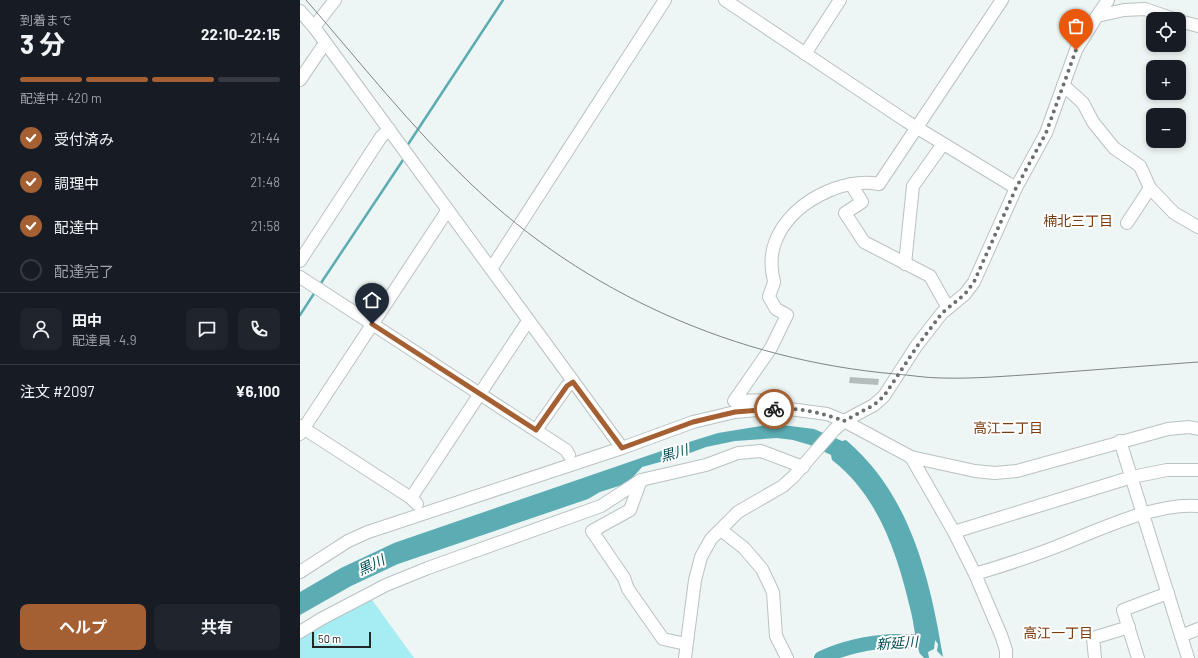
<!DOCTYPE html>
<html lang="ja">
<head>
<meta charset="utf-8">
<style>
  :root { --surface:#171b24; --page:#20242c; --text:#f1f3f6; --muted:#9ea1a6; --line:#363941; --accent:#a46032 }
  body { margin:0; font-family:Barlow,"Noto Sans JP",sans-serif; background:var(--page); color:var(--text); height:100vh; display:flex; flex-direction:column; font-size:15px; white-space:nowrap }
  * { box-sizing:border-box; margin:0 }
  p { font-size:13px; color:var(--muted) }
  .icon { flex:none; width:22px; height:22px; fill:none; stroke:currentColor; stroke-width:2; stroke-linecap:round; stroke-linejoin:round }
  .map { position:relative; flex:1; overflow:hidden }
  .sheet { display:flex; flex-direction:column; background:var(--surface); width:300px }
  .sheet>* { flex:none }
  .controls { position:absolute; left:846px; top:12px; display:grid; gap:8px }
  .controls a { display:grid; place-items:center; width:40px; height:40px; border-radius:8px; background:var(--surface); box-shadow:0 2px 6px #0003; font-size:20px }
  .scale { position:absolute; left:12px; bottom:10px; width:59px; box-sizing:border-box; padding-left:4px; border:2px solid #242727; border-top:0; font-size:11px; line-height:14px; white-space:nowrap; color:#242727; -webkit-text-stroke:3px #fff; paint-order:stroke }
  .pin { position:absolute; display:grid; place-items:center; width:34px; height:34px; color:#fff; margin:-41px -17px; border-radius:50% 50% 50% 0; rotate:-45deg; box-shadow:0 0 4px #0007 }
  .pin .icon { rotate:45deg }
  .courier { position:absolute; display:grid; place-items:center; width:40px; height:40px; margin:-20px; border:3px solid #a46032; border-radius:50%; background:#fff; color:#222; box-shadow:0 1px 5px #0007 }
  .headline em { font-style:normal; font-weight:700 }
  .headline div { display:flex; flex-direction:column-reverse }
  .headline { display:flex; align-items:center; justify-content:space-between; height:68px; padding:0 20px }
  h1 { font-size:26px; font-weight:700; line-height:30px }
  .bar { display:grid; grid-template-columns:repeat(4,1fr); gap:6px 4px; align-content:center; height:48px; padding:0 20px }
  .bar i { height:5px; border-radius:3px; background:var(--line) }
  .bar .active { background:var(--accent) }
  .bar p { grid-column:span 4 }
  .line { display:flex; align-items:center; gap:10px; padding:0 20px; border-top:1px solid var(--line) }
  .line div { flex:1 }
  .round { display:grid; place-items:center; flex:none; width:42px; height:42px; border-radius:8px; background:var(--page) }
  ol { padding:0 20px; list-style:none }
  li { display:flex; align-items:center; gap:12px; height:44px }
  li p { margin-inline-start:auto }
  li .icon { padding:4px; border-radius:50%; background:var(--accent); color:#fff; stroke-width:4 }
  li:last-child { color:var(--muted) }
  li i { width:22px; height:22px; border:2px solid var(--line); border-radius:50% }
  .primary-button { display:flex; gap:8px; margin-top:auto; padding:8px 20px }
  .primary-button a { flex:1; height:46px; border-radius:8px; background:var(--accent); color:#fff; font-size:16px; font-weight:700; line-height:46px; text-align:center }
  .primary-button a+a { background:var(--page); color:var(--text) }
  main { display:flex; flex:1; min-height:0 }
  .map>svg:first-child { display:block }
  .green { fill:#a6edf3 }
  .water { fill:#5bacb3 }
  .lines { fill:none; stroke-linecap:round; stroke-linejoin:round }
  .stream { stroke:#5bacb3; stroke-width:2.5 }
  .river { stroke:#5bacb3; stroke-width:14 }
  .building { fill:#b4bcbc }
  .minor-casing { stroke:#bac1c2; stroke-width:14 }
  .minor { stroke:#fff; stroke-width:12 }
  .tram { stroke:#7f8585; stroke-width:1 }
  .done { stroke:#6a6f6f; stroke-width:4; stroke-dasharray:0 7.2 }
  .route { stroke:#a46032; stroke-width:5 }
  .labels { text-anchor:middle; stroke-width:4; stroke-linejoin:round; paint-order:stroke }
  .neighbourhood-label { font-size:14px; fill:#793d10; stroke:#fff }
  .water-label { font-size:14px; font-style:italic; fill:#004e53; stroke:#fff }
</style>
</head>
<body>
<main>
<section class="sheet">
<div class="headline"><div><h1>3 分</h1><p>到着まで</p></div><em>22:10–22:15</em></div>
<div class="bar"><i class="active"></i><i class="active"></i><i class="active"></i><i></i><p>配達中 · 420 m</p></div>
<ol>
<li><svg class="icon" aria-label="check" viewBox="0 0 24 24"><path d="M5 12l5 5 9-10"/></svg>受付済み<p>21:44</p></li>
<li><svg class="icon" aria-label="check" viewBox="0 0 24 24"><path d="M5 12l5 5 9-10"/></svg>調理中<p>21:48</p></li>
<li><svg class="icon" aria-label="check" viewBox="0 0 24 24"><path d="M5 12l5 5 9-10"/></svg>配達中<p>21:58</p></li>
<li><i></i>配達完了</li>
</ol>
<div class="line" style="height:72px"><a class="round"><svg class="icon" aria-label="person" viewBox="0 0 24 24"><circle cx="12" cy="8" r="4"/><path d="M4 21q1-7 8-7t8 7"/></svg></a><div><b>田中</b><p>配達員 · 4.9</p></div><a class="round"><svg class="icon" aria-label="chat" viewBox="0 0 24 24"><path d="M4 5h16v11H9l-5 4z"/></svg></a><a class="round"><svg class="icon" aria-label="phone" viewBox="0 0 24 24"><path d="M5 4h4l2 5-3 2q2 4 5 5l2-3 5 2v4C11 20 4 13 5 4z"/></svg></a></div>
<div class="line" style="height:52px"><div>注文 #2097</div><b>¥6,100</b></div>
<div class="primary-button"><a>ヘルプ</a><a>共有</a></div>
</section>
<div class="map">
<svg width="898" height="658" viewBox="0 0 898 658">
  <rect width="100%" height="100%" fill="#edf5f5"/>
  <!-- green -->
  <path class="green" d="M70,597l44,61h-114v-21z"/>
  <!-- water -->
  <path class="water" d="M474,424l40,5 28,12 4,-1c64,54 84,138 97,217l-6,-6 1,-7 -3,-4 -1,9 -6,3 1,6h-5c-2,-3 -5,-4 -5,-7 -4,-13 -5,-27 -8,-39 -13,-56 -32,-116 -79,-152l-1,-5 -21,-10 -17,-5 -16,-2 -42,3 -29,6 -24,9 -40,11 -16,18 -1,-1 -25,8 -12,7 -190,65 -47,22 -51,29v-23l41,-24 53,-25 279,-96 45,-14z"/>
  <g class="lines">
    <!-- stream -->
    <g class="stream">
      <path d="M107,146l96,-146"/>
      <path d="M19,286l86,-129"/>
      <path d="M0,315l15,-23"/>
    </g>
    <!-- river -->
    <path class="river" d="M521,658c22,-10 48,-16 72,-17 12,0 23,1 35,-1"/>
  </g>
  <!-- building -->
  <path class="building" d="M550,377l29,2 -1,6 -29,-2z"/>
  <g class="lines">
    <!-- minor casing -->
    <g class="minor-casing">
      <g id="minor">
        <path d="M425,0l181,121 110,67"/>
        <path d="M0,11l14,16 308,421"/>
        <path d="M797,16l11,-16"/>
        <path d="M879,21l19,5"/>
        <path d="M14,27l21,-27"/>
        <path d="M505,54l35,-54"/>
        <path d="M0,80l25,-37"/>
        <path d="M763,85l20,18 10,19 21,26 26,18 10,22 24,25 24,14"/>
        <path d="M551,184l11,18 -17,11 19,29 66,34 18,32"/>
        <path d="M827,223l23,-35"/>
        <path d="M0,261l81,-124 8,-8"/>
        <path d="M605,264l8,-78 30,-42"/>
        <path d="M191,269l174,-269"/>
        <path d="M0,277l266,173 3,5"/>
        <path d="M482,406v-6l-48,1 37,-53 16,-33 -11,-6 -7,-12c1,-5 4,-10 5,-15 0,-3 -2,-8 -2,-12 -1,-9 0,-21 4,-30 15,-37 65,-63 103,-56l123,-184"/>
        <path d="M0,426l111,72 6,6"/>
        <path d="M236,430l31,-44 6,-4"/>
        <path d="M0,434l147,-223"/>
        <path d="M820,441l68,217"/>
        <path d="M611,457l43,75 21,42 26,61 5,15v8"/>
        <path d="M341,480l-11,30 -38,21 32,47 4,11 35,50 23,5"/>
        <path d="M111,498l117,-177"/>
        <path d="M421,530l23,18 18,21 11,23 3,44 11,22"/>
        <path d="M654,532l178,-55 35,-7h31"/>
        <path d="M0,572l48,-31 20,-9 254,-84 71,-26 42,-10 47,-4 45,6 17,7 67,36 64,14 20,2 22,-2 151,-42 21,-2 9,2"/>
        <path d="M675,574c27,-8 52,-16 78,-26 41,-16 102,-46 145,-42"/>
        <path d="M0,632l21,-13 65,-34 42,-17 173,-62 40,-26 65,-15 32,-12 23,-2 42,16"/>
        <path d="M881,636l17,-7"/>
        <path d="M385,658l10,-78 6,-23 10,-18 27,-27 45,-26 11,-10 40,-46 10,-9 30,-16 10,-9 33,-51 25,-32 23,-19 9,-12 42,-94 30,-55 30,-83 21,-34 27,-6 21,-1 29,10"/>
        <path d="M795,658l-2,-20 36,-11"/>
        <path d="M838,658l-15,-48 45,-17"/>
      </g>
    </g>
    <!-- minor -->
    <use href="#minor" class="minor"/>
    <!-- tram -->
    <path class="tram" d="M6,0c54,62 105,127 165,184 115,110 265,176 424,190 15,1 31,4 46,4 33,1 65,-2 98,-4 53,-4 106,-8 159,-12"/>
  </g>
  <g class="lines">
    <!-- done -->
    <path class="done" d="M474,409c23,-2 49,4 70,12l30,-16 10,-9 34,-51 24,-32 23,-19 9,-12 42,-94 30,-55 30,-83"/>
    <!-- route -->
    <path class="route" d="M72,324l164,106 31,-44 6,-4 49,66 71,-26 42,-10 39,-3"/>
  </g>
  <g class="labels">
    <!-- neighbourhood labels -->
    <g class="neighbourhood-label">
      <text x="778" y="226">楠北三丁目</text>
      <text x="708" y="433">高江二丁目</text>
      <text x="758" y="638">高江一丁目</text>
    </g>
    <!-- water labels -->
    <g class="water-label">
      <text transform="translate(374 453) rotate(-16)" y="5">黒川</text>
      <text transform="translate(71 565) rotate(-25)" y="5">黒川</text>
      <text transform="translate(597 643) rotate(-4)" y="5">新延川</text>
    </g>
  </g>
</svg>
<div class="controls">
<a><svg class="icon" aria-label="locate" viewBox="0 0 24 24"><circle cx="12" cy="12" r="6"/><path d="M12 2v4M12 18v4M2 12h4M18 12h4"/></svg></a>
<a>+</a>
<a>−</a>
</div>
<div class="scale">50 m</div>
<div class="pin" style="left:776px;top:50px;background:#ea580c"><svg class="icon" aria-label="bag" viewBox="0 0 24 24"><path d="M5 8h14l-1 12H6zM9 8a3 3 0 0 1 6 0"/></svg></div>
<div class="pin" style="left:72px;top:324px;background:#1f2937"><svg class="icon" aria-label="home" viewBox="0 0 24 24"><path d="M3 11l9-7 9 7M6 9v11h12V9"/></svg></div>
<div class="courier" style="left:474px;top:409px"><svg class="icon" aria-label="bike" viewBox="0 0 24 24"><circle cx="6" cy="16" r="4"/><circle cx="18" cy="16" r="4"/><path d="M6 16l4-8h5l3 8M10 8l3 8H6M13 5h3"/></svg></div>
</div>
</main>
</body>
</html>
